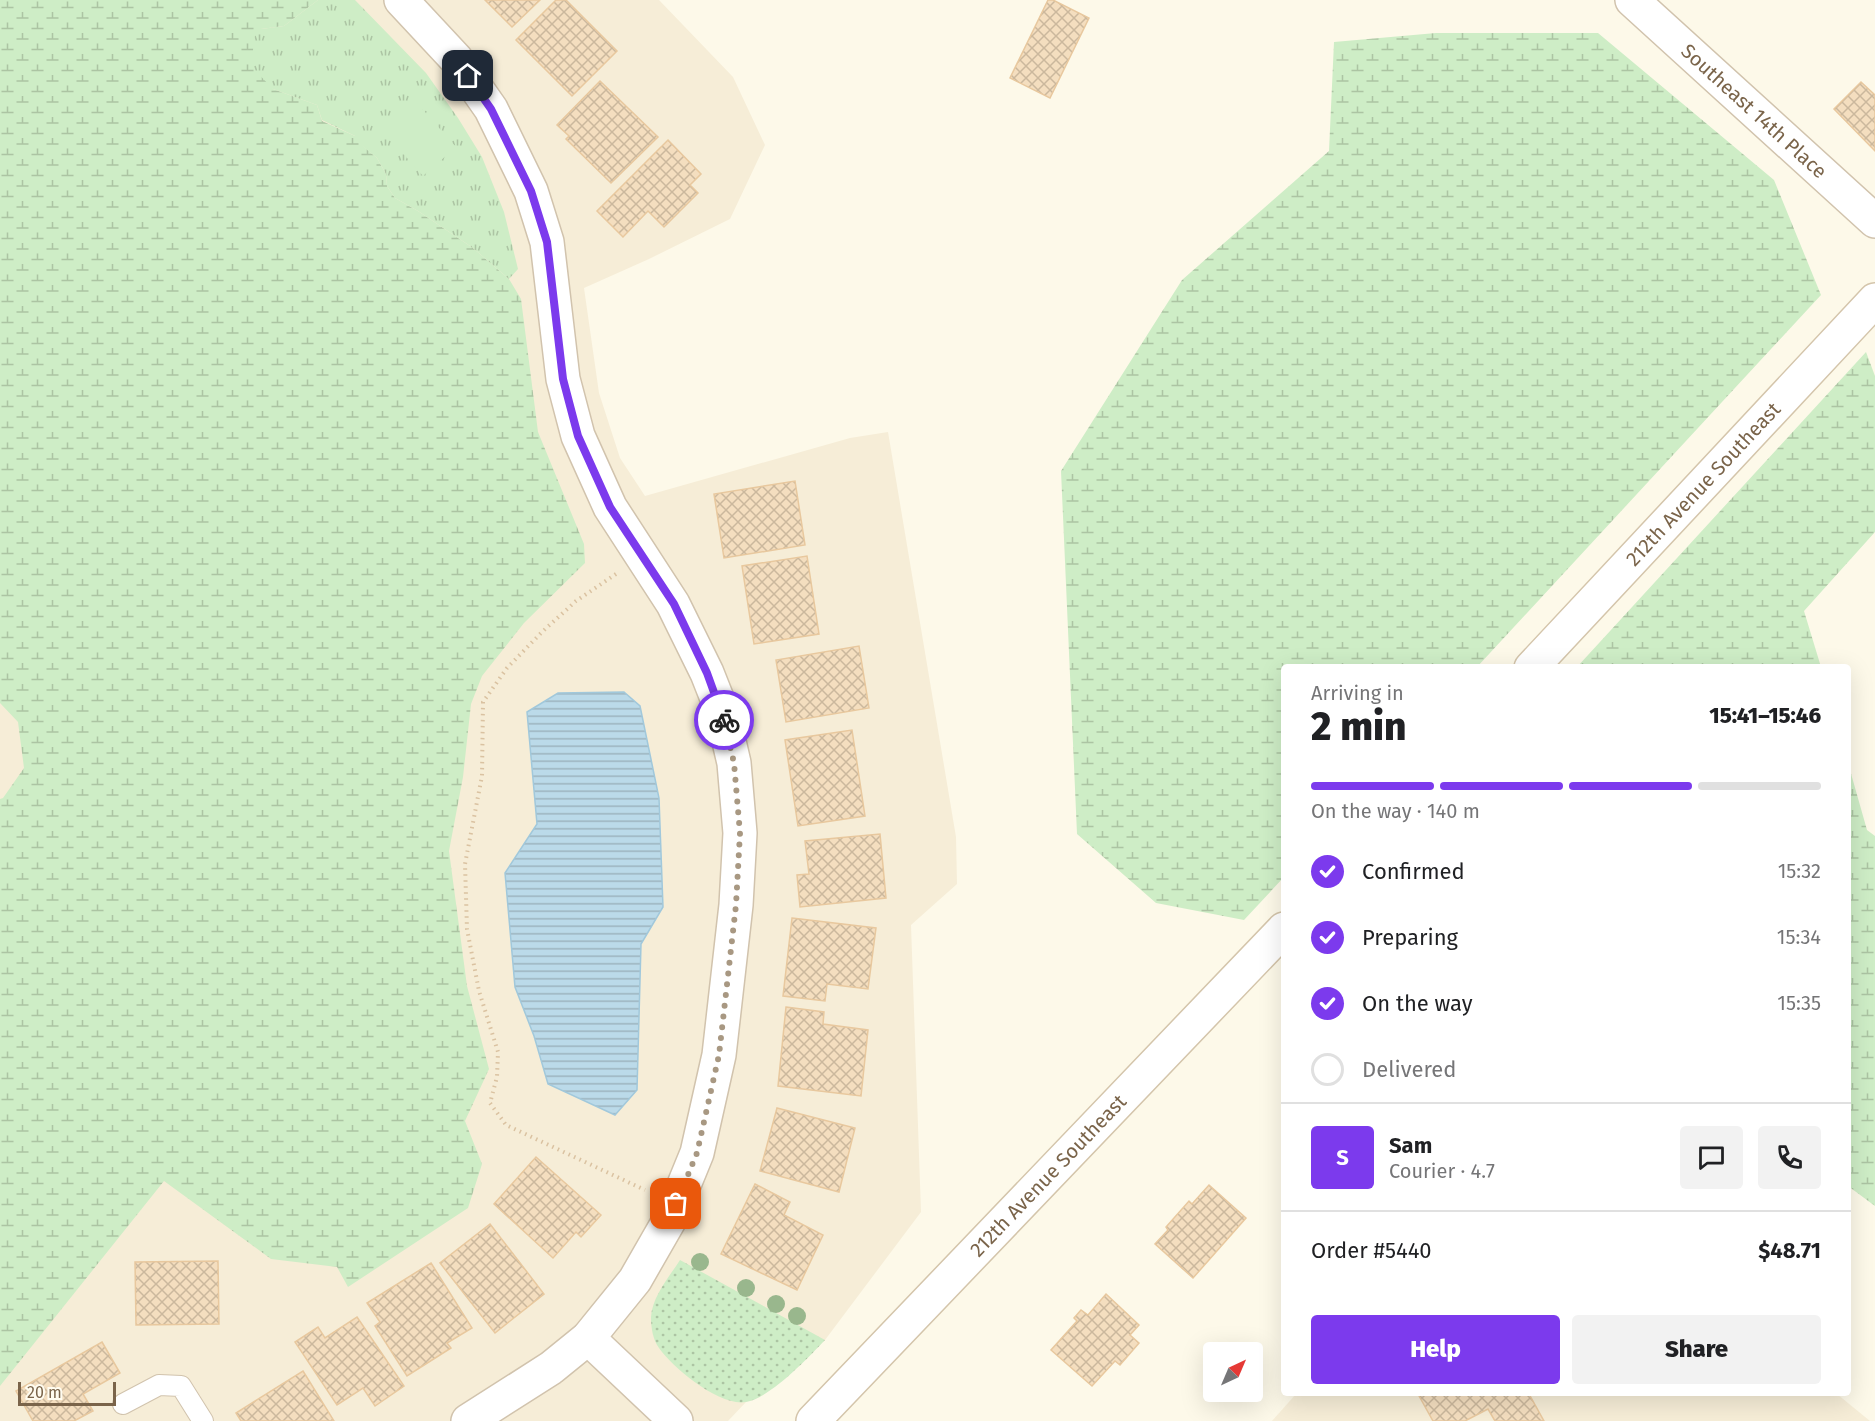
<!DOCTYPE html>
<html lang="en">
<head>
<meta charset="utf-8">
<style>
  :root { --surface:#fff; --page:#f2f2f2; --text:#202124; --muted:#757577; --line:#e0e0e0; --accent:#7c3aed }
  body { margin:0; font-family:"Fira Sans",sans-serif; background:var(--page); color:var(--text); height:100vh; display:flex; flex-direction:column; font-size:22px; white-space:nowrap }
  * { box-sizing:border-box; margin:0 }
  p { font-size:20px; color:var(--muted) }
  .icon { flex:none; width:33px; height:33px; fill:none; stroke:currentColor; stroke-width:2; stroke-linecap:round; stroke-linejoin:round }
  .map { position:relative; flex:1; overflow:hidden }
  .sheet { position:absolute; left:1281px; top:664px; width:570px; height:732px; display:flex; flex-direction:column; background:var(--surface); border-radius:6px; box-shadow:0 6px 24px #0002 }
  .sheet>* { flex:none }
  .needle { width:39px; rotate:44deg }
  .controls { position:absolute; left:1203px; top:1342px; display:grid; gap:12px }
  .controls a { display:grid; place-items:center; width:60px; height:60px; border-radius:6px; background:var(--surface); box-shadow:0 6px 24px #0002; font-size:30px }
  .scale { position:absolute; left:18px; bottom:15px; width:98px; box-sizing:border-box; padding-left:6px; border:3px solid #7a644a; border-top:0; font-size:16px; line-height:21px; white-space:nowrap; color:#7a644a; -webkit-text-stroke:4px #fffcf0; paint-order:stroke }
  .pin { position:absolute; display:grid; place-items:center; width:51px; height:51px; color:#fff; margin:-26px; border-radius:12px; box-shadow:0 3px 9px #0006 }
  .courier { position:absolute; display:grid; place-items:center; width:60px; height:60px; margin:-30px; border:4px solid #7c3aed; border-radius:50%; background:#fff; color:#222; box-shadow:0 2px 8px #0007 }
  .headline em { font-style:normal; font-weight:800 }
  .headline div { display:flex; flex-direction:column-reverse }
  .headline { display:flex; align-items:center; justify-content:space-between; height:102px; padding:0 30px }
  h1 { font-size:39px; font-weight:800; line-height:45px }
  .bar { display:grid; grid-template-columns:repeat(4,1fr); gap:9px 6px; align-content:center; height:72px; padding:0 30px }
  .bar i { height:8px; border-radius:4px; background:var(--line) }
  .bar .active { background:var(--accent) }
  .bar p { grid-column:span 4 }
  .line { display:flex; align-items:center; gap:15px; padding:0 30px; border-top:2px solid var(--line) }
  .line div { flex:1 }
  .round { display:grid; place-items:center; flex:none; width:63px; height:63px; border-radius:6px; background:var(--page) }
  ol { padding:0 30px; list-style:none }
  li { display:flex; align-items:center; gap:18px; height:66px }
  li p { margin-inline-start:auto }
  li .icon { padding:6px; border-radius:50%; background:var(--accent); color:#fff; stroke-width:4 }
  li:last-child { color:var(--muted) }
  li i { width:33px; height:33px; border:3px solid var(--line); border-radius:50% }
  .button { display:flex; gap:12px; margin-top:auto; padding:12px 30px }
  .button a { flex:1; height:69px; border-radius:6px; background:var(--accent); color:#fff; font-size:24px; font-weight:800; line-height:69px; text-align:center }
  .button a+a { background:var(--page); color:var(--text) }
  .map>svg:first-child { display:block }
  .residential { fill:#f6edd7 }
  .grass { fill:url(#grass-dots) }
  .wetland { fill:url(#wetland-marsh) }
  .park { fill:url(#park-tufts) }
  .pitch { fill:#ceedc6 }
  .water { fill:url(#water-rules); stroke:#a1c8db; stroke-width:1.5 }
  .building { fill:url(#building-cross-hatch); stroke:#e8c89e; stroke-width:1.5 }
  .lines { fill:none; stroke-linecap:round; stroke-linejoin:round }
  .lane-casing { stroke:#d1c3ad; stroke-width:22 }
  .street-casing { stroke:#d1c3ad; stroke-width:36 }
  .secondary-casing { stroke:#d4c5ab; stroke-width:36 }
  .path { stroke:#dac2a1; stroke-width:4; stroke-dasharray:1.5 4.5; stroke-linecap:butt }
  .lane { stroke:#fff; stroke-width:20 }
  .street { stroke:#fff; stroke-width:33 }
  .secondary { stroke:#fff; stroke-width:33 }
  .tree { fill:#99b78d }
  .done { stroke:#a89882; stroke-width:6; stroke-dasharray:0 10.8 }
  .route { stroke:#7c3aed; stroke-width:8 }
  .labels { text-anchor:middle; stroke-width:4.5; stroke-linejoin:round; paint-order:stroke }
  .street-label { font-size:20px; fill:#7a644a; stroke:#fffcf0 }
</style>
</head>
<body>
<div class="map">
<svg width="1875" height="1421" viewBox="0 0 1875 1421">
  <defs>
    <pattern id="grass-dots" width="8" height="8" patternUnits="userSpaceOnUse" patternTransform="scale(1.5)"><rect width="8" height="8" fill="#ceedc6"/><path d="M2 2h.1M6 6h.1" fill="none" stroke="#acc4a3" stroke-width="1.8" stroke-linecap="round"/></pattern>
    <pattern id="wetland-marsh" width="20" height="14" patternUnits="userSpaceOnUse" patternTransform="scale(1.5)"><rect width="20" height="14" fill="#ceedc6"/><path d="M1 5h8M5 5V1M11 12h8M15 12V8" fill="none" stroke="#acc4a3"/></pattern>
    <pattern id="park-tufts" width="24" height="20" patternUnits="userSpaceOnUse" patternTransform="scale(1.5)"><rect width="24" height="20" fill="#ceedc6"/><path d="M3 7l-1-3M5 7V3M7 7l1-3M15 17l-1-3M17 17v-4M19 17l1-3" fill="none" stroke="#acc4a3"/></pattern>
    <pattern id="water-rules" width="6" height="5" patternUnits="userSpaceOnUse" patternTransform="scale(1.5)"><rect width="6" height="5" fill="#bbdae9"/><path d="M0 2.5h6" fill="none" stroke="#9db4bf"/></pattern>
    <pattern id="building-cross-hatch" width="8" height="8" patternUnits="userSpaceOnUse" patternTransform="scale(1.5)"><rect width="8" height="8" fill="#f4debf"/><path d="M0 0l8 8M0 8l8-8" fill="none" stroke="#cbb89d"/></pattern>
  </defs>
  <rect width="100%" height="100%" fill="#fdf9e9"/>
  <!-- residential -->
  <g class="residential">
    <path d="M0,0h659l74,77 32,68 -35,74 -81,40 -65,29 15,105 21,65 25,38 205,-58 38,-6 68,405 1,47 -46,41 10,287 -96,128 -34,32 -24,20 -21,10 -18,19h-728z"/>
    <path d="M1296,1394h541l33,27h-598z"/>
  </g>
  <!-- grass -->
  <path class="grass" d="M680,1260l145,80c-17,18 -55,58 -79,62 -26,5 -73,-34 -87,-54 -6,-8 -8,-20 -8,-31 1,-20 18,-40 29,-57z"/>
  <!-- wetland -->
  <g class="wetland">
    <path d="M0,0h318l-34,26 -23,3 12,60 44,16 5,16 33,15 1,4 21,18 9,16 1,12 8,12 23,13 55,37 36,31 12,20 17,133 46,112 1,19 -61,60 -42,53 -11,28 -8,73 -14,74 18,135 22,83 -24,52 17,43 -14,44 -120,79 -11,-20 -66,-8 -107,-78 -164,205v-587l3,-1 21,-30 -6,-46 -18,-19z"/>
    <path d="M1436,33h162l176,147 47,115 -344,372 -193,1v209l-40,43 -88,-17 -79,-69 -16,-363 121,-191 147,-129 5,-109z"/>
    <path d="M1866,352l9,24v156l-71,79 17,56h-244z"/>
    <path d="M1848,763l19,67 8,6v370l-27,-20z"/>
  </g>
  <!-- park -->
  <path class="park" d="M318,0h37l71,73 32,45 24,39 22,55 14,57 -9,10 -36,-31 -55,-37 -23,-13 -8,-12 -1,-12 -9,-16 -22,-18v-4l-33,-16 -5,-15 -44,-16 -22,-23 4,-31 6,-6 23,-3z"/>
  <!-- pitch -->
  <path class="pitch" d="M417,103l39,44 -33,29 -39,-44z"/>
  <!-- water -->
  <path class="water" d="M624,692l16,14 19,92 4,109 -22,37 -4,146 -22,25 -67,-31 -14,-48 -19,-49 -10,-114 32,-49 -10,-112 31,-19z"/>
  <!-- building -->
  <g class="building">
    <path d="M485,0h55l-28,27z"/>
    <path d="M556,0h10l51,51 -45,45 -56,-56z"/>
    <path d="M1048,0h5l36,18 -39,80 -40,-20z"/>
    <path d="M600,81l58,56 -47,46 -45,-44 3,-3 -12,-11z"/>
    <path d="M1861,82l14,13v56l-41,-42z"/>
    <path d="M668,140l33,34 -11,11 8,8 -34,34 -16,-16 -25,26 -26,-26z"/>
    <path d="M795,481l10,64 -81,13 -10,-64z"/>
    <path d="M807,556l12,78 -65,10 -12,-78z"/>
    <path d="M859,646l10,62 -83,14 -10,-62z"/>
    <path d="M852,730l13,86 -67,10 -13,-86z"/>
    <path d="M880,834l6,64 -86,9 -3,-32 12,-1 -4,-33z"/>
    <path d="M792,918l84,10 -8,61 -41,-5 -2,17 -42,-5z"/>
    <path d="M786,1007l38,5 -1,12 45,6 -7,66 -83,-10z"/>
    <path d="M777,1108l78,20 -16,64 -79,-21z"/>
    <path d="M536,1157l65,58 -20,22 -5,-5 -23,26 -59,-54z"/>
    <path d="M755,1184l35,18 -6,13 39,20 -26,55 -76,-36z"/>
    <path d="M1209,1185l37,33 -53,60 -38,-34 13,-14 -2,-3 23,-26 3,3z"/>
    <path d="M490,1224l54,70 -49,39 -55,-70z"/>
    <path d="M218,1261l1,63 -83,1 -1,-63z"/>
    <path d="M431,1263l41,65 -25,15 4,5 -44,28 -32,-50 5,-4 -13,-19z"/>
    <path d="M1106,1294l33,31 -9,10 9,8 -19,22 -5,-4 -23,25 -41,-36 26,-29 -3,-3 7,-8 7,5z"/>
    <path d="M357,1317l47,69 -29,20 -12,-18 -26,17 -42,-63 23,-15 7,11z"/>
    <path d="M102,1342l18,31 -37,21 10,17 -19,10h-41l-17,-30z"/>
    <path d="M303,1371l31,50h-93l-5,-8z"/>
    <path d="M1418,1394h111l15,27h-49l-7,-12 -23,12h-32z"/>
  </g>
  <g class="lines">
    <!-- lane casing -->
    <g class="lane-casing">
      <path id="lane" d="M123,1404l36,-19 22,1 22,35"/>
    </g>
    <!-- street casing -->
    <g class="street-casing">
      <g id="street">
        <path d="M401,0l55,59 35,50 40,82 16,51 16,137 15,57 32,71 63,97 34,69 15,38 12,52 6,70 -4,72 -17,150 -22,98 -27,66 -35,61 -47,58 -37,30 -83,53"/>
        <path id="s1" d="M1632,0l243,221"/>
        <path d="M588,1338l88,83"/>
      </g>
    </g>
    <!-- secondary casing -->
    <g class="secondary-casing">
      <g id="secondary">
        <path id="s2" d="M1531,668l344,-368"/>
        <path id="s3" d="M813,1421l471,-492"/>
      </g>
    </g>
    <!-- path -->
    <path class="path" d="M616,574l-40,27 -34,31 -35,36 -24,34 -1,74 -17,88 2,65 12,62 19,61 -1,25 -7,26 16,22 139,65"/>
    <!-- lane -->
    <use href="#lane" class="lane"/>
    <!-- street -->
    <use href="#street" class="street"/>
    <!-- secondary -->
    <use href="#secondary" class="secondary"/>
  </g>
  <!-- trees -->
  <g class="tree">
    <circle cx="700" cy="1262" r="9"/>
    <circle cx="746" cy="1288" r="9"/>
    <circle cx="776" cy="1304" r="9"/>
    <circle cx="797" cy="1316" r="9"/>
  </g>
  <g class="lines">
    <!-- done -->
    <path class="done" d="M676,1204l21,-51 22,-98 17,-150 4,-72 -6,-70 -10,-43"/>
    <!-- route -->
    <path class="route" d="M468,76l23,33 40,82 16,51 16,137 15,57 32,71 64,97 33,69 17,47"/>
  </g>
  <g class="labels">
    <!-- street labels -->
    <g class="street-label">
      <text dy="7" stroke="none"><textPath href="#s1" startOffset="165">Southeast 14th Place</textPath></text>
      <text dy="7" stroke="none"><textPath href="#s2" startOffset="252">212th Avenue Southeast</textPath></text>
      <text dy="7" stroke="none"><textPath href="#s3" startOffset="340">212th Avenue Southeast</textPath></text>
    </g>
  </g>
</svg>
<div class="controls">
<a><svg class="needle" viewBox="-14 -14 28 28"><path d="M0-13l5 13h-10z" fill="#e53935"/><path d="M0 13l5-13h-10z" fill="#757577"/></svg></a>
</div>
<div class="scale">20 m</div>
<div class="pin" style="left:676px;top:1204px;background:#ea580c"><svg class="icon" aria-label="bag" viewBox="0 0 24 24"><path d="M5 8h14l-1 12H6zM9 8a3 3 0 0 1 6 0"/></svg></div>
<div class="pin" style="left:468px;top:76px;background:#1f2937"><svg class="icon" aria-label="home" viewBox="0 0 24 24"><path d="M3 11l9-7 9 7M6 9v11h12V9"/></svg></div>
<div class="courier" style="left:724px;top:720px"><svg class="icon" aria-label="bike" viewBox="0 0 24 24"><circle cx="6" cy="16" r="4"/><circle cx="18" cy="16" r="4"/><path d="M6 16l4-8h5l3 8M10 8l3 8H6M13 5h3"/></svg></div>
<section class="sheet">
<div class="headline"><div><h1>2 min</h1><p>Arriving in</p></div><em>15:41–15:46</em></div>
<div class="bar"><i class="active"></i><i class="active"></i><i class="active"></i><i></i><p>On the way · 140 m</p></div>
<ol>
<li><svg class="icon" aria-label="check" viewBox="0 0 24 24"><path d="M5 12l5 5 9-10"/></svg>Confirmed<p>15:32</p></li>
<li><svg class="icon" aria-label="check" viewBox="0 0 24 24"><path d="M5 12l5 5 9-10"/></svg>Preparing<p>15:34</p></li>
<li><svg class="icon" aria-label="check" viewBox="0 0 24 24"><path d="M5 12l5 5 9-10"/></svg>On the way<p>15:35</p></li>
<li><i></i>Delivered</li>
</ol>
<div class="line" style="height:108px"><b class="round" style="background:var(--accent);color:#fff">S</b><div><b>Sam</b><p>Courier · 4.7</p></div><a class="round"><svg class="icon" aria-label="chat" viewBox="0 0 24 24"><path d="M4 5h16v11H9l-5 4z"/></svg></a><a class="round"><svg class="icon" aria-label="phone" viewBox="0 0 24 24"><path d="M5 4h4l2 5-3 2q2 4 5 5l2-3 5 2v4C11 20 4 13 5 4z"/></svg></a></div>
<div class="line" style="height:78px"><div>Order #5440</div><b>$48.71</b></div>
<div class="button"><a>Help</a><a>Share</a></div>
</section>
</div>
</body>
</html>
